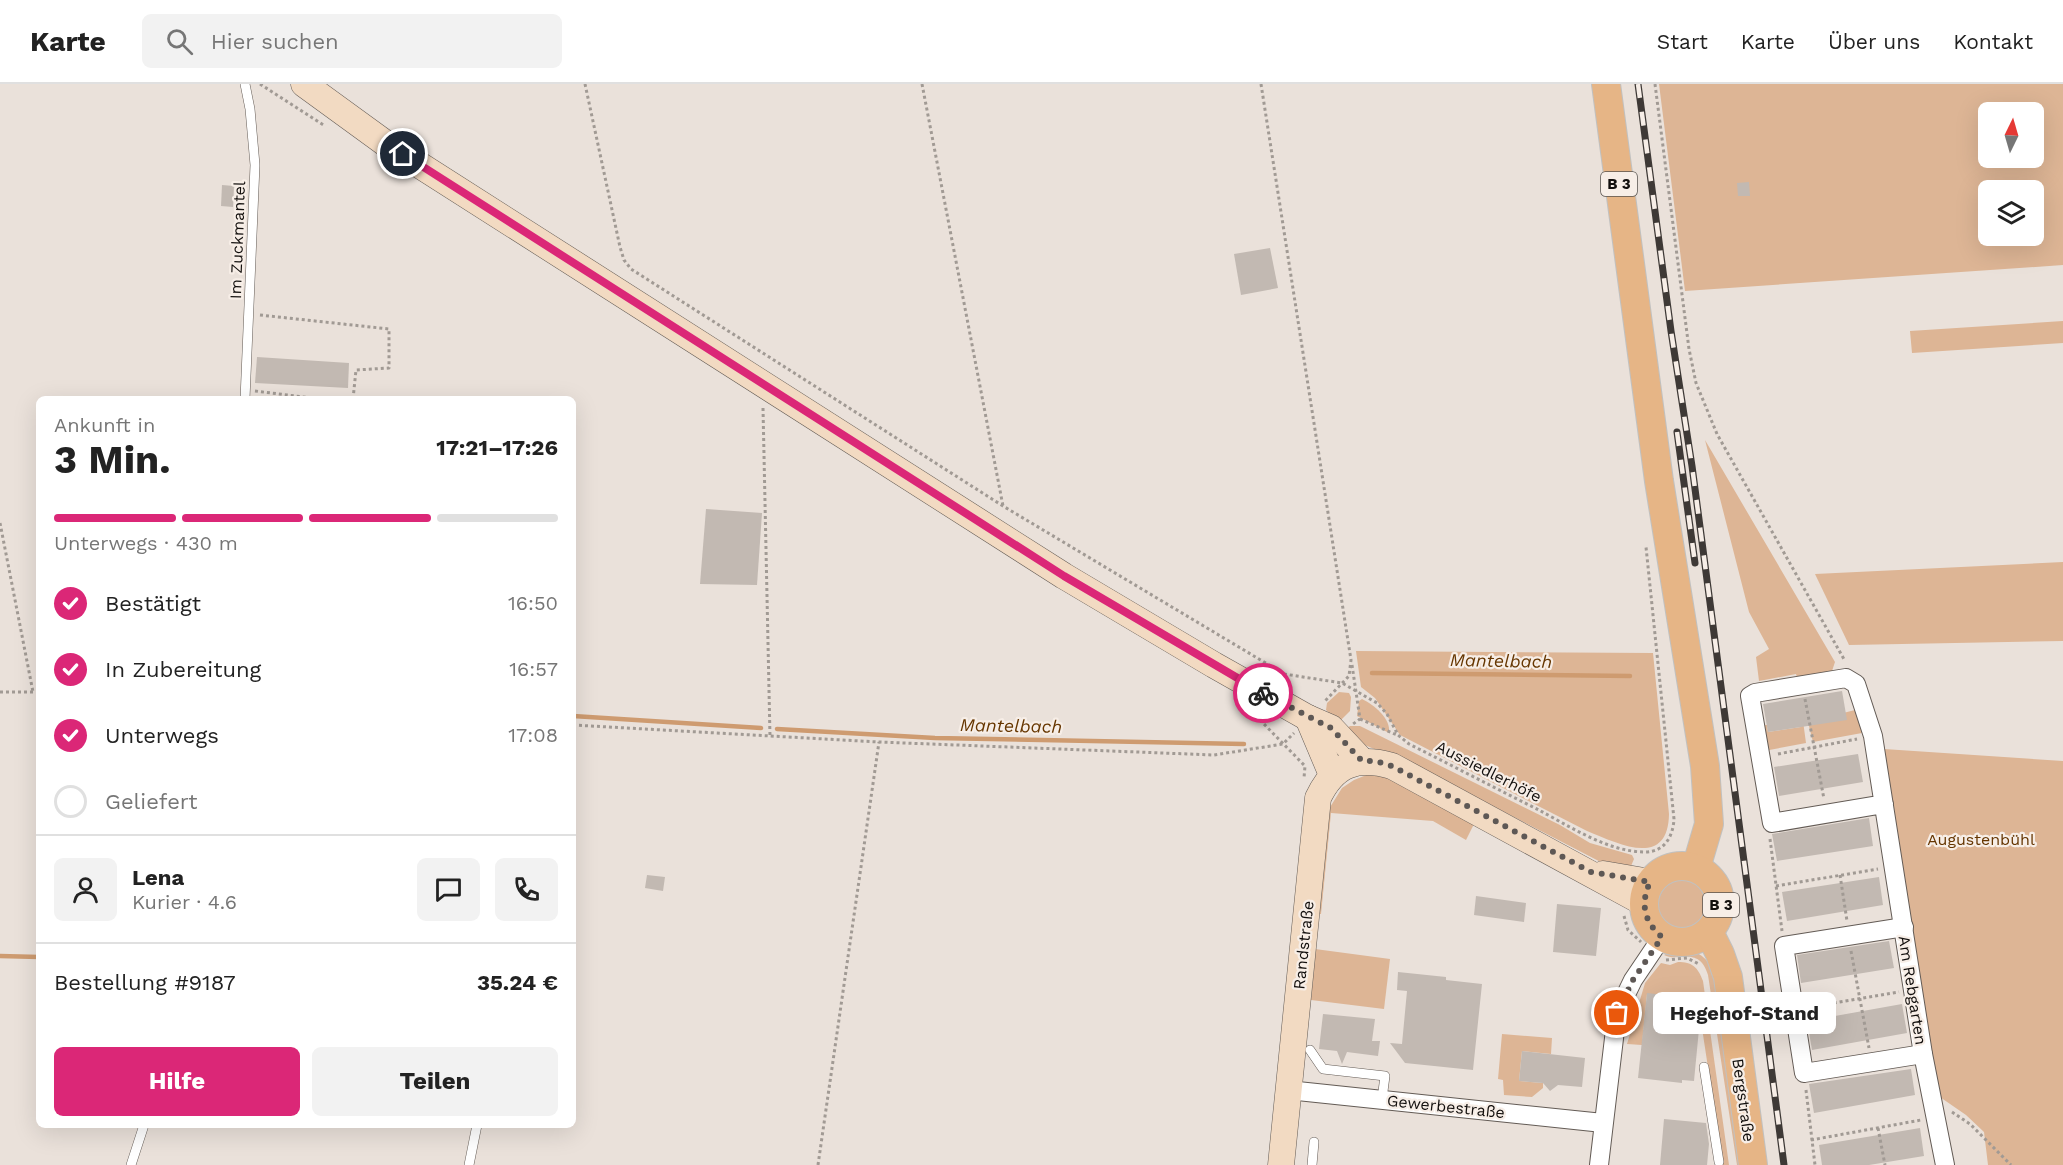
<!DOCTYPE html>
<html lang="de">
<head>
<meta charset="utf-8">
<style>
  :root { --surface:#fff; --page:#f2f2f2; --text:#222; --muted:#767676; --line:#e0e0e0; --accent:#db2777 }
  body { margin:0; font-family:"Work Sans",sans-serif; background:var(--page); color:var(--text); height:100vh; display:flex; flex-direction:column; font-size:22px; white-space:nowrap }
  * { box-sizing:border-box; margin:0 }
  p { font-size:20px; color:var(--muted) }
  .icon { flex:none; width:33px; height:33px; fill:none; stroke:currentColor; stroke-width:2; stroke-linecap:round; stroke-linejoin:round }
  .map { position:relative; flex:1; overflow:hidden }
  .details { position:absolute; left:36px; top:312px; width:540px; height:732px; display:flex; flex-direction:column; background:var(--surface); border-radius:9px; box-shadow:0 6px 24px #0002 }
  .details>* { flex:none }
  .needle { width:39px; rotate:5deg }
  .buttons { position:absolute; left:1978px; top:18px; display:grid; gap:12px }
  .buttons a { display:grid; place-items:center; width:66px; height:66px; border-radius:9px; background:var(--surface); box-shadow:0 6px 24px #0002; font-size:30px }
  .pin { position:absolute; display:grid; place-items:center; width:51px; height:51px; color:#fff; margin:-26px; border:3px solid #fff; border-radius:50%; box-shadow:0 2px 6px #0007 }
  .courier { position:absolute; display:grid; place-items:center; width:60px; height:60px; margin:-30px; border:4px solid #db2777; border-radius:50%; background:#fff; color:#222; box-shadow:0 2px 8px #0007 }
  .bubble { position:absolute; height:42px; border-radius:9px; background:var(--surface); box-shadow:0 6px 24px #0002; font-size:20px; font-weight:700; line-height:42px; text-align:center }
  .summary em { font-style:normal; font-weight:700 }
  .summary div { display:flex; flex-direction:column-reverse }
  .summary { display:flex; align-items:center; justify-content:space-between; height:102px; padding:0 18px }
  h1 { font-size:39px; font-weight:700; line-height:45px }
  .bar { display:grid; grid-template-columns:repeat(4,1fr); gap:9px 6px; align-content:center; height:72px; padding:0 18px }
  .bar i { height:8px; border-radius:4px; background:var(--line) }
  .bar .selected { background:var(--accent) }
  .bar p { grid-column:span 4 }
  .line { display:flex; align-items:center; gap:15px; padding:0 18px; border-top:2px solid var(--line) }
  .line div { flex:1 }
  .round { display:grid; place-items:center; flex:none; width:63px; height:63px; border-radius:9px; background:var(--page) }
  ol { padding:0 18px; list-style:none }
  li { display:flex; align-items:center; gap:18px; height:66px }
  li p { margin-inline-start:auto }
  li .icon { padding:6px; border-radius:50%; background:var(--accent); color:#fff; stroke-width:4 }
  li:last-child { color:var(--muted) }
  li i { width:33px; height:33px; border:3px solid var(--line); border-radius:50% }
  .primary-button { display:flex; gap:12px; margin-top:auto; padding:12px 18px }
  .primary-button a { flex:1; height:69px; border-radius:9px; background:var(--accent); color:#fff; font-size:24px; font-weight:700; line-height:69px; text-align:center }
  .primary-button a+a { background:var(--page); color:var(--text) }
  header { display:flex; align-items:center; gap:36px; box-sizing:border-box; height:84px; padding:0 30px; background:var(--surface); border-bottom:2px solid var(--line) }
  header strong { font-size:28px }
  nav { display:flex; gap:33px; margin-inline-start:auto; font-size:21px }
  .search { width:420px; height:54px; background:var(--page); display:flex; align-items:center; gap:15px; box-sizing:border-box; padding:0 21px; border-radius:9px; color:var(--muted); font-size:22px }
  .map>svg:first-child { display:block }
  .green { fill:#ddb595; fill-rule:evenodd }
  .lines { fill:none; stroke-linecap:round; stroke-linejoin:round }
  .stream { stroke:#ce9b70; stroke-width:4.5 }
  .building { fill:#c2b9b2 }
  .lane-casing { stroke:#635b55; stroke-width:10 }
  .street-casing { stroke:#635b55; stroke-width:20 }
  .secondary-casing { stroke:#635b55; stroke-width:27 }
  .primary-casing { stroke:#c1c1c0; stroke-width:30 }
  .path { stroke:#a19a94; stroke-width:3; stroke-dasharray:3 3; stroke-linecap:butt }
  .lane { stroke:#fff; stroke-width:9 }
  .street { stroke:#fff; stroke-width:18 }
  .secondary { stroke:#f2dac2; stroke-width:26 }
  .primary { stroke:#e6b586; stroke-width:28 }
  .rail-casing { stroke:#3e3936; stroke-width:7 }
  .rail { stroke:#f7eee7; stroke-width:4.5; stroke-dasharray:14; stroke-linecap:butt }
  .done { stroke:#5e5855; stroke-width:6; stroke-dasharray:0 10.8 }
  .route { stroke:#db2777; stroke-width:8 }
  .labels { text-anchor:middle; stroke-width:4.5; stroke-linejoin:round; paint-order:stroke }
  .shield { fill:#f7eee7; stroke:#57524e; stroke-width:1.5 }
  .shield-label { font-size:15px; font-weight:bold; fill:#120f0d }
  .street-label { font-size:16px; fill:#120f0d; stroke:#f7eee7 }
  .park-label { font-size:16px; fill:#653500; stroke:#f7eee7 }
  .water-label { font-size:18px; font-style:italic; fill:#663600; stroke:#f7eee7 }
</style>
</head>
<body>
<header>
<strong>Karte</strong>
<div class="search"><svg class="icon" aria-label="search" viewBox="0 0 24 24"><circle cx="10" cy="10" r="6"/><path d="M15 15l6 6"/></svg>Hier suchen</div>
<nav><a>Start</a><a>Karte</a><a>Über uns</a><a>Kontakt</a></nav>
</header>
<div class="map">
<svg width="2063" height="1081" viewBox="0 0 2063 1081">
  <rect width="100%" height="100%" fill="#eae1da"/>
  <!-- green -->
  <g class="green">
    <path d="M1659,0h404v181l-378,26zM1989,28h45v46h-45zM1989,106h45v46h-45z"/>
    <path d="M2063,237v22l-151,10 -2,-22z"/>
    <path d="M1705,356l130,222 -5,15 -32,4 -2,-7 -37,7 -3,-24 13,-8 -20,-37z"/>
    <path d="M2063,478v79l-214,4 -34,-71z"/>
    <path d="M1356,567l297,2 16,161c-1,55 -50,30 -82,17l-187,-96 -25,-37 -14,-11z"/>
    <path d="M1339,608l10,1 2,4 -1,14 -11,11 -13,-12 1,-7z"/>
    <path d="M1362,615c12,6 29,19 27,34l-32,-17 2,-15z"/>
    <path d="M1855,626l7,23 -49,9 -5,-20z"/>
    <path d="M1803,637l3,22 -42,8 -4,-26h7l1,7 33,-5z"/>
    <path d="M1350,642h10l200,99 30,18 42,12 2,4 -6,14 -10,-2 -226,-117c-19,-5 -33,-9 -47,-24z"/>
    <path d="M1884,665l179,12v404h-75l-4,-33 -18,-17 -29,-20z"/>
    <path d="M1369,690l19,2 86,48 -8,16 -33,-19 -102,-8 -10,101h-3l9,-102 15,-24 12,-8z"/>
    <circle cx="1684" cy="819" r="33"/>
    <path d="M1680,864c18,2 28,10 35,26l25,191h-3l-29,-190c-9,-30 -30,-12 -44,-20l10,-6z"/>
    <path d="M1315,865l75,10 -6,50 -73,-9z"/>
    <path d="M1678,878c14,0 20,5 25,19l26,184h-10l-2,-38 -15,-99 -15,-1 2,-29 -42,-4 -5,51 -15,-1 18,-61 16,-20 9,2z"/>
    <path d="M1502,950l50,4 -1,16 -29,-3 -3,30 24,2v5l-11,9 -28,-2 -1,-15 -5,-1z"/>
  </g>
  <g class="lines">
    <!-- stream -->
    <g class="stream">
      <path d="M1372,589l258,3"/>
      <path d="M573,632l188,12"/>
      <path d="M777,645l158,9 309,6"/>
      <path d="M0,872l39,1"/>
    </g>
  </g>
  <!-- building -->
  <g class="building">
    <path d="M1749,98l1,14h-12l-1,-13z"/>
    <path d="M222,101l12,1 -1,21 -12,-1z"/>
    <path d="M1270,164l8,40 -37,7 -7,-41z"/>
    <path d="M257,273l92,6 -1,25 -93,-5z"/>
    <path d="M706,425l56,4 -5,72 -57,-1z"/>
    <path d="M1842,607l5,29 -79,12 -5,-28z"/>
    <path d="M1858,670l5,28 -84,14 -5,-29z"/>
    <path d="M1869,734l4,28 -96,15 -5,-27z"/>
    <path d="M647,791l18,2 -2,14 -18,-3z"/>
    <path d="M1879,793l4,28 -96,16 -5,-29z"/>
    <path d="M1476,812l50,7 -2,19 -50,-7z"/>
    <path d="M1557,820l44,4 -5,48 -43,-4z"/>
    <path d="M1889,857l5,27 -93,15 -4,-28z"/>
    <path d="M1398,888l48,5v3l36,4 -9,86 -68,-7 -15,-20 12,1 5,-53 -10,-1z"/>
    <path d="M1647,909l42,5 -2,29 12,2 -5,52 -12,-1v3l-44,-5z"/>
    <path d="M1902,920l5,29 -95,17 -5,-29z"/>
    <path d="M1323,930l52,5 -3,22h8l-2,15 -31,-4 -5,12 -5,-13 -18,-2z"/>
    <path d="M1522,967l63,7 -3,29 -24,-2 -8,6 -7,-8 -24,-2z"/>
    <path d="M1911,985l4,26 -101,18 -5,-29z"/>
    <path d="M1664,1035l42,4 3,21 -2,21h-47z"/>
    <path d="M1920,1044l4,28 -55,9h-47l-3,-20z"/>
  </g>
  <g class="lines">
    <!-- lane casing -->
    <g class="lane-casing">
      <g id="lane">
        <path d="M245,0l5,25 5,56 -10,234"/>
        <path d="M1310,966l13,19 62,7 -3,23"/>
        <path d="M1704,983l15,95"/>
        <path d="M131,1081l13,-40"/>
        <path d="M469,1081l8,-40"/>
        <path d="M1312,1081l2,-23"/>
      </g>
    </g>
    <!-- street casing -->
    <g class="street-casing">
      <g id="street">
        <path d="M1884,720l-112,19 -22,-127 5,-3 91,-15 10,6 17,52 50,318 22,111"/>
        <path d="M1904,843l-120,19 20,127 119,-19"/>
        <path d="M1288,1006l315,33"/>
        <path d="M1599,1081l18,-152 16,-33 29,-43"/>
      </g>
    </g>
    <!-- secondary casing -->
    <g class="secondary-casing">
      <g id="secondary">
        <path d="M304,0l81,59 679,433 150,89 94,53 23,10 31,33"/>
        <path d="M1308,634l24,57"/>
        <path d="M1603,790l47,8"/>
        <path d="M1281,1081l37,-367c16,-34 39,-42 74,-32l252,137"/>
      </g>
    </g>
    <!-- primary casing -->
    <g class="primary-casing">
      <g id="primary">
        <path d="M1606,0l53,397 46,285 4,58 -13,44"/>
        <circle cx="1682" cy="820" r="38"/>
        <path d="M1709,848l11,22 8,23 25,188"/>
      </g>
    </g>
    <!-- path -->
    <g class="path">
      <path d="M260,0l65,42"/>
      <path d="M585,0l35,163 4,13 7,9 372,237 281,168 58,9 35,20 10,11 11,21 11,9c42,21 84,43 126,64 33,17 72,44 110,44 20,0 28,-16 29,-33l-28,-272"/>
      <path d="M922,0l81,422"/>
      <path d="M1261,0l90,576 -2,16 -25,26"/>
      <path d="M1655,0l34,265 7,34 21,51 128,227"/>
      <path d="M260,231l129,14v39l-33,2 -3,29"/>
      <path d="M255,307l64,8"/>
      <path d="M763,324l7,329"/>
      <path d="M0,439l33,169"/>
      <path d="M1352,581l8,54 -7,5"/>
      <path d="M0,608h39"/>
      <path d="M1805,615l19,100"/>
      <path d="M1241,621l19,15 45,46 -1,12"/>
      <path d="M1360,635l37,16"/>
      <path d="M573,641l306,17 335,13 69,-11 11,-11"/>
      <path d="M1778,670l79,-15"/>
      <path d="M1770,755l12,92"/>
      <path d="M1840,791l7,46"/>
      <path d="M1776,802l102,-17"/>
      <path d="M1624,832l4,14 13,12"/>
      <path d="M1851,867l18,97"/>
      <path d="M1666,876l21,-2 12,6"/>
      <path d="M1810,923l89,-15"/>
      <path d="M1806,1006l9,75"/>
      <path d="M1952,1028l18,12 41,41"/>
      <path d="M1878,1044l7,37"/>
      <path d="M1811,1056l110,-20"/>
      <path d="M818,1081l61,-423"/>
    </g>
    <!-- lane -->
    <use href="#lane" class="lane"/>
    <!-- street -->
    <use href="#street" class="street"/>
    <!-- secondary -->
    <use href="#secondary" class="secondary"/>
    <!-- primary -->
    <use href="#primary" class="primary"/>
    <!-- rail casing -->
    <g class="rail-casing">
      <g id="rail">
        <path d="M1638,0l33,247 21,135 92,699"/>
        <path d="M1677,348l18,131"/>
      </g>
    </g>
    <!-- rail -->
    <use href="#rail" class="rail"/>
  </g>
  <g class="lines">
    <!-- done -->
    <path class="done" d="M1263,609l68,35 31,33h13l17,5 199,106 59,10c-10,22 -6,40 12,55l-29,43 -16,33"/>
    <!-- route -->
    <path class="route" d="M403,70l661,422 199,117"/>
  </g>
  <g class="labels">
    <!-- shield labels -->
    <g class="shield">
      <rect x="1601" y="88" width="36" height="24" rx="4.5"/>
      <rect x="1703" y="809" width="36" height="24" rx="4.5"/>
    </g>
    <g class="shield-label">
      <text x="1619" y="105">B 3</text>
      <text x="1721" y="826">B 3</text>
    </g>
    <!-- street labels -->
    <g class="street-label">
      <text transform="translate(237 156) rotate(-88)" y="6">Im Zuckmantel</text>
      <text transform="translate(1489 687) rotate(27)" y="6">Aussiedlerhöfe</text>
      <text transform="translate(1303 861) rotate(-84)" y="6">Randstraße</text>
      <text transform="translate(1913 906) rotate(81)" y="6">Am Rebgarten</text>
      <text transform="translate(1744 1016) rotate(82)" y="6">Bergstraße</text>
      <text transform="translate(1446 1022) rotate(6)" y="6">Gewerbestraße</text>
    </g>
    <!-- park labels -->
    <g class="park-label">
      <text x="1981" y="761">Augustenbühl</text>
    </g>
    <!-- water labels -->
    <g class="water-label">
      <text transform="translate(1501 577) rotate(1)" y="6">Mantelbach</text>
      <text transform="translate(1011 642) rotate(1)" y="6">Mantelbach</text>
    </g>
  </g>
</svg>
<div class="buttons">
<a><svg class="needle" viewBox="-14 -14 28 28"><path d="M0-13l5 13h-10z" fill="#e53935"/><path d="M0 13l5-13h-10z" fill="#767676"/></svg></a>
<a><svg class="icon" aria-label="layers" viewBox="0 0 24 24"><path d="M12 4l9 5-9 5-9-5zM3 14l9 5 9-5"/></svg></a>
</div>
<div class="pin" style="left:1617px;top:929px;background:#ea580c"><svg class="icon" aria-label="bag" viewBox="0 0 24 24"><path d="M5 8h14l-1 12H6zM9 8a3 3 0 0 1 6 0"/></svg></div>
<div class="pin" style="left:403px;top:70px;background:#1f2937"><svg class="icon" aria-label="home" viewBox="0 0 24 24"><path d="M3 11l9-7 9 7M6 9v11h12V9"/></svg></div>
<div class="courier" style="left:1263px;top:609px"><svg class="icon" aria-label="bike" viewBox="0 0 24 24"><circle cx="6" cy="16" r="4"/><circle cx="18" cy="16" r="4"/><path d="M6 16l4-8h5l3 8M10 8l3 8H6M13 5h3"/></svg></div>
<div class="bubble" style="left:1653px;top:908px;width:183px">Hegehof-Stand</div>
<section class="details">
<div class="summary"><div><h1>3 Min.</h1><p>Ankunft in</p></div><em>17:21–17:26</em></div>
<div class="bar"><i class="selected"></i><i class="selected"></i><i class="selected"></i><i></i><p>Unterwegs · 430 m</p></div>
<ol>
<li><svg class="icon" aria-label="check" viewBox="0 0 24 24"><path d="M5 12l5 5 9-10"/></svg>Bestätigt<p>16:50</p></li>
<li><svg class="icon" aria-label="check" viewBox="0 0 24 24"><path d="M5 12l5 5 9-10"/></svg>In Zubereitung<p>16:57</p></li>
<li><svg class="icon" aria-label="check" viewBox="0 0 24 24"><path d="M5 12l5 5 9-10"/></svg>Unterwegs<p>17:08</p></li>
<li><i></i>Geliefert</li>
</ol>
<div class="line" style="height:108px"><a class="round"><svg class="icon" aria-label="person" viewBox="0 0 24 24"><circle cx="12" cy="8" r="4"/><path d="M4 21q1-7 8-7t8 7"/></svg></a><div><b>Lena</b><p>Kurier · 4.6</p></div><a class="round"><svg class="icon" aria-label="chat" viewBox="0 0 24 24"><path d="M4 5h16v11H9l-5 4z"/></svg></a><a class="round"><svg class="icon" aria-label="phone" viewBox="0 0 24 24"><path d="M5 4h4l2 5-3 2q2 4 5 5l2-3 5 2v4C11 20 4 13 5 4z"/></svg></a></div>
<div class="line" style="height:78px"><div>Bestellung #9187</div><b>35.24 €</b></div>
<div class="primary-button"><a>Hilfe</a><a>Teilen</a></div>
</section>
</div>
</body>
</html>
